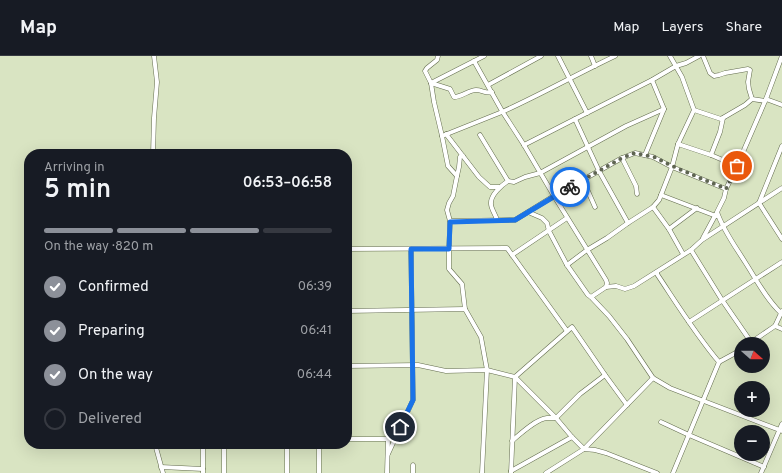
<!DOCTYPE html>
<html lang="en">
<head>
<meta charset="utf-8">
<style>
  :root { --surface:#171b24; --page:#242831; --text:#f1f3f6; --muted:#9ea1a6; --line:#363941; --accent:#8c9099 }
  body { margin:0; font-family:Overpass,sans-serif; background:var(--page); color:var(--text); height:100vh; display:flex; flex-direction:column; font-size:15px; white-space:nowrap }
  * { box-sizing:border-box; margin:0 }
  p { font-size:13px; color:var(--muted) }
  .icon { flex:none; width:22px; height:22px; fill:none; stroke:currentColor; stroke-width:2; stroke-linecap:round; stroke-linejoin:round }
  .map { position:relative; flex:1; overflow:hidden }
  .side { position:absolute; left:24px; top:93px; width:328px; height:300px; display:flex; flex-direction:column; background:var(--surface); border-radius:16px; box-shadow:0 4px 16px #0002 }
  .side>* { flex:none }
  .needle { width:26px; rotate:111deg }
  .tools { position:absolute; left:734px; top:281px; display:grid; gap:8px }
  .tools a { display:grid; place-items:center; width:36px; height:36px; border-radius:50%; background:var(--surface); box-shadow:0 4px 16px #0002; font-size:20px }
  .pin { position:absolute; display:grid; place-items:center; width:34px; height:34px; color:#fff; margin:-17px; border:2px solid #fff; border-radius:50%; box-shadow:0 1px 4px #0007 }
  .courier { position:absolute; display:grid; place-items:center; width:40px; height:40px; margin:-20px; border:3px solid #1a73e8; border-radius:50%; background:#fff; color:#222; box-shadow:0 1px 5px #0007 }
  .summary em { font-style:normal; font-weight:600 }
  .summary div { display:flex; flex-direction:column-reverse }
  .summary { display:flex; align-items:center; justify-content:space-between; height:68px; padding:0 20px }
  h1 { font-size:26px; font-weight:600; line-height:30px }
  .bar { display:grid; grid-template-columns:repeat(4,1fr); gap:6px 4px; align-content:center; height:48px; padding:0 20px }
  .bar i { height:5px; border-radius:3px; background:var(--line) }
  .bar .selected { background:var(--accent) }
  .bar p { grid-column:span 4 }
  ol { padding:0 20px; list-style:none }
  li { display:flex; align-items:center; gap:12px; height:44px }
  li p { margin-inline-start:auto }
  li .icon { padding:4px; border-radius:50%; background:var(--accent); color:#fff; stroke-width:4 }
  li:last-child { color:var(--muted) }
  li i { width:22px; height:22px; border:2px solid var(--line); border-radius:50% }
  header { display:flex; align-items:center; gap:24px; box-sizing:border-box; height:56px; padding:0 20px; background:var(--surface); border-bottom:1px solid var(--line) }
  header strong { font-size:19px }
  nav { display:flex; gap:22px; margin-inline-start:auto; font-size:14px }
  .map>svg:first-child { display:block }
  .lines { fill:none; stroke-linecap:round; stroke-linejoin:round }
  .minor-casing { stroke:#636c4e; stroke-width:5 }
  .minor { stroke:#fff; stroke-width:4 }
  .done { stroke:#5f6552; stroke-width:4; stroke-dasharray:0 7.2 }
  .route { stroke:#1a73e8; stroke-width:5 }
</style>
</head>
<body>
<header>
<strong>Map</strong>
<nav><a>Map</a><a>Layers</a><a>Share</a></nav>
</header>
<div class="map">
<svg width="782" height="417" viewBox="0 0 782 417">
  <rect width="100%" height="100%" fill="#d9e4c2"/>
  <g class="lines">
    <!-- minor casing -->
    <g class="minor-casing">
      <g id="minor">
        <path d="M438,0l-1,4 -10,8 -2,3 6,12 3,19 8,34 6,30 9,10 -4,20 -4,7 -2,7 3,11 -1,28v20l13,15 3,25"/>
        <path d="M558,0l29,57"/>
        <path d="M591,0l4,10"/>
        <path d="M670,0l12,21 12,33 27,9 24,-14 7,-6 13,2"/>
        <path d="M703,0l7,17 4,3 5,-1 6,-2 23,-4 2,1 -2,12 1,7 3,10"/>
        <path d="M474,5l28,50 22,34 30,51 52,84 1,3 -1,4"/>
        <path d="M431,27l19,6 4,8c8,0 15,-7 22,-7 6,0 10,4 16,2"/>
        <path d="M431,27l53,-27"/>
        <path d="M488,29l53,-29"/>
        <path d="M766,43l16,6"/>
        <path d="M575,63l24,52 29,52"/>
        <path d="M446,78l33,43 11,10h9"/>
        <path d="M480,79l28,46"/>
        <path d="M442,80c20,-8 40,-16 60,-24 38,-17 75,-38 113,-56"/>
        <path d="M678,88l33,11 26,11"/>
        <path d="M524,89l51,-26 77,-39 24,-14 10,-3 13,-7"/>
        <path d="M782,90l-23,57 23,36"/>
        <path d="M153,98l1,-36 3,-36 -3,-26"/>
        <path d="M645,99l19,-46 -12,-29"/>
        <path d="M711,99l9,-23 3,-14"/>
        <path d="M622,102l14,28 1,8"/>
        <path d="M457,120l2,-9 1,-10 1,-1h2"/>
        <path d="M583,124l12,27"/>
        <path d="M661,139l55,21"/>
        <path d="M653,151l16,22 14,25"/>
        <path d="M528,156l14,6 5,5 2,8 18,34 21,30 3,2 15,-10 10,-1 9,3 9,-3 57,-36 11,-10 80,-52"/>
        <path d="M497,164c-1,-5 -6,-11 -6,-16 -1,-9 11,-19 17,-23l6,1 11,-5 15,-4 86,-47 38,-17"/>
        <path d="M450,165l65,-1 39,-24 68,-38 13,-5 18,4 19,10 54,22"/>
        <path d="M669,173l28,-21"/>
        <path d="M703,182l13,-24"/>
        <path d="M347,193l160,-1 60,83"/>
        <path d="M691,194l31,50 29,42"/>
        <path d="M512,199l55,-37"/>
        <path d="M567,209l20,-15 20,-12 21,-15 25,-16 6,-7 2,-5 11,-28 6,-23 16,-34"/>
        <path d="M657,216v2c20,30 39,61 62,88l22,-12"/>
        <path d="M591,241l18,19 18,23 26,39 17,10 112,43"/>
        <path d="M347,255l118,-2 16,28 6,33 -5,103"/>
        <path d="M781,257c-15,-14 -25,-34 -36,-51 -10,-16 -22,-32 -28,-50l7,-14 2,-9 11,-23 29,-67 16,-43"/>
        <path d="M689,266l93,-60"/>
        <path d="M775,270l7,3"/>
        <path d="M750,287l25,-17 7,-15"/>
        <path d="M347,310l71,-1 28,6 41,-1 28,7 -4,96"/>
        <path d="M627,349l-22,-30 -33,-48 -57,50 41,41 16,19 12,12 11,1 11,3 51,20"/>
        <path d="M661,366l28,13 75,32"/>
        <path d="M347,383h41l-1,34"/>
        <path d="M512,385c8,-7 24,-22 35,-23 3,0 6,0 9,0l24,-24 25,-19"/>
        <path d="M155,388l8,29"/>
        <path d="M203,388v29"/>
        <path d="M224,388v29"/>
        <path d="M287,388v29"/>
        <path d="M319,388v29"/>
        <path d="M388,398l25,-54 -2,-151"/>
        <path d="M413,409v8"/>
        <path d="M161,411l42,2"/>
        <path d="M511,415l61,-34"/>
        <path d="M546,417l38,-24 69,-71"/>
        <path d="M673,417l46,-111"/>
        <path d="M761,417l21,-49"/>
      </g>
    </g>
    <!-- minor -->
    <use href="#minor" class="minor"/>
  </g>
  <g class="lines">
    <!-- done -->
    <path class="done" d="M570,131l52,-29 13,-5 19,4 18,9 54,23 11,-23"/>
    <!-- route -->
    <path class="route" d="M400,371l13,-27 -2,-151h38l1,-27 65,-2 55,-33"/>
  </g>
</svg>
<div class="tools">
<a><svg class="needle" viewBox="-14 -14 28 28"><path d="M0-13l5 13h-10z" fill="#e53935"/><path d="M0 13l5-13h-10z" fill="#9ea1a6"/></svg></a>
<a>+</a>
<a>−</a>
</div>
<div class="pin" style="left:737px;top:110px;background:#ea580c"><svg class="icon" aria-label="bag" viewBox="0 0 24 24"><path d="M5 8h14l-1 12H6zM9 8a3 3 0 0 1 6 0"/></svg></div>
<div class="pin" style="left:400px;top:371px;background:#1f2937"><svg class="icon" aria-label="home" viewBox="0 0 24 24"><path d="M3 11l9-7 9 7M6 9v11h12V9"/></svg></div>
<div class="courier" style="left:570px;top:131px"><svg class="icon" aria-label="bike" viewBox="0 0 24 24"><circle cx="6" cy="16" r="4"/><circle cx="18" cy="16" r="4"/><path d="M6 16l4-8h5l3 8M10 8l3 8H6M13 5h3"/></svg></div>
<section class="side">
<div class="summary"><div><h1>5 min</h1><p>Arriving in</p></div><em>06:53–06:58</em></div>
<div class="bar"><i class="selected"></i><i class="selected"></i><i class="selected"></i><i></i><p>On the way · 820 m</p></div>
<ol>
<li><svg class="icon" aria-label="check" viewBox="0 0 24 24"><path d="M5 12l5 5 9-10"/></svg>Confirmed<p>06:39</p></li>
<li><svg class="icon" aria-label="check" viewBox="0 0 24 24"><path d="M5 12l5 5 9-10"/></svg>Preparing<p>06:41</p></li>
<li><svg class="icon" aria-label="check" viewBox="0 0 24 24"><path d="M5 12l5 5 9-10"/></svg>On the way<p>06:44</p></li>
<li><i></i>Delivered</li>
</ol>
</section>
</div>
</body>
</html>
